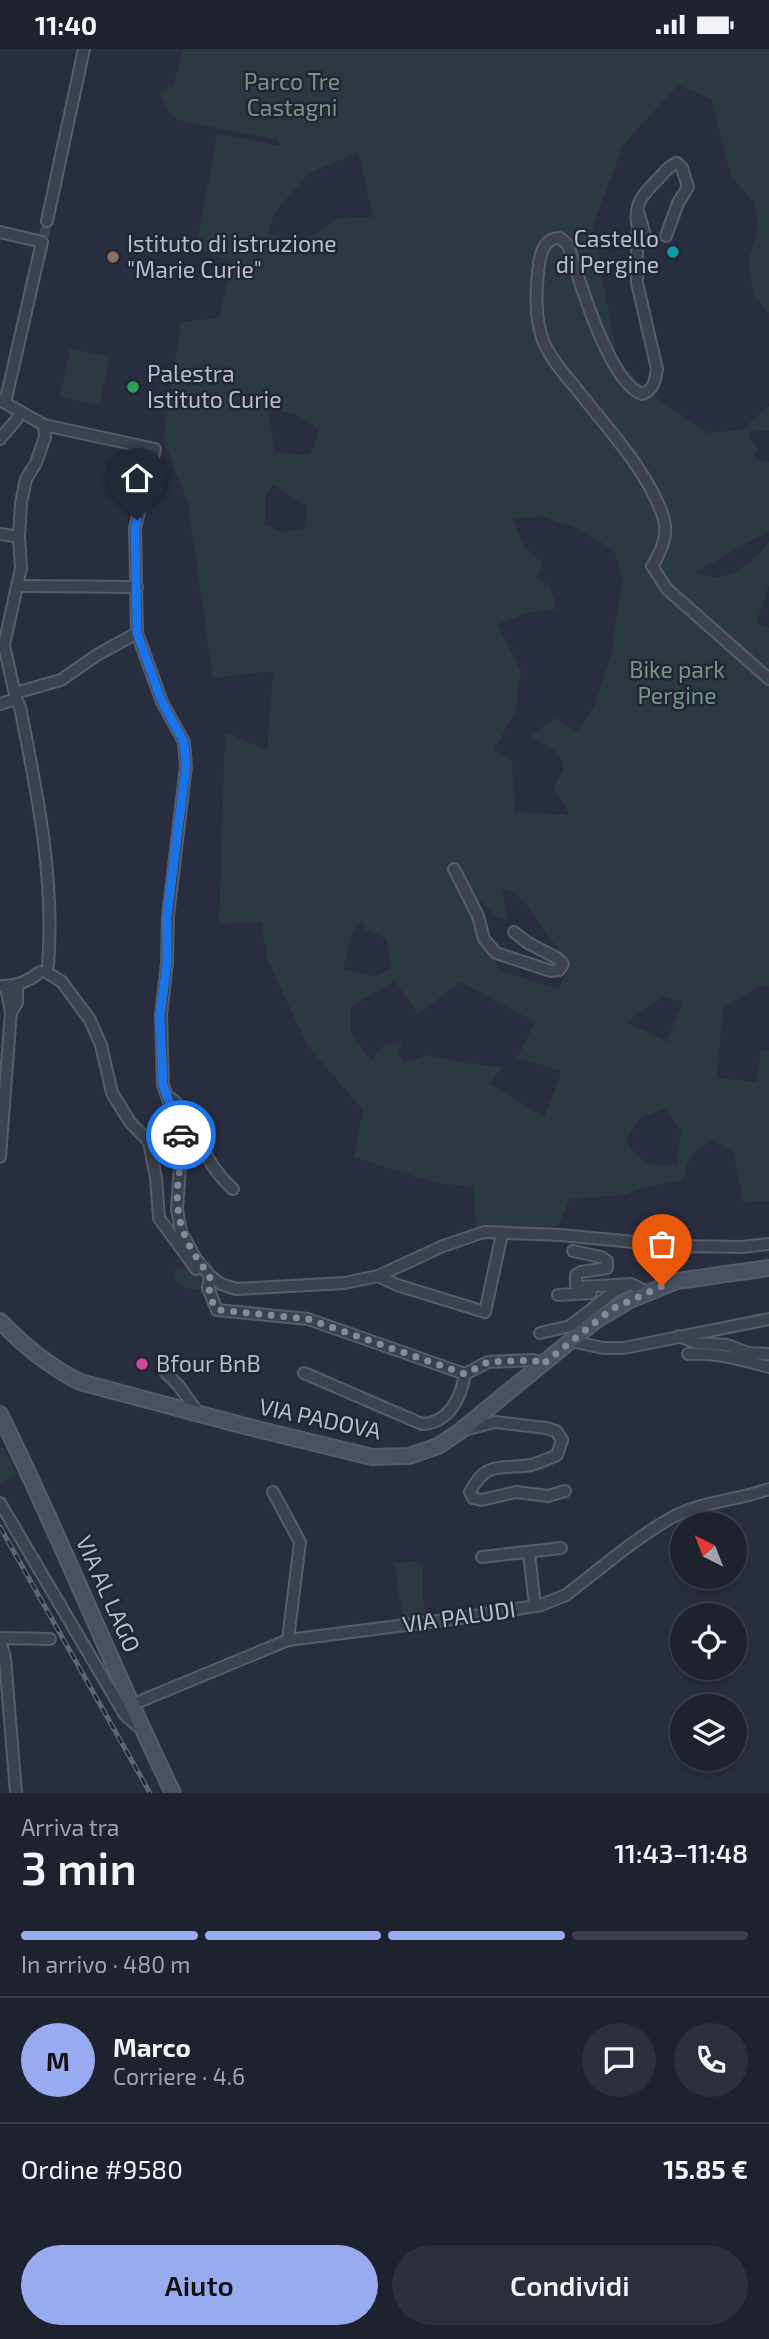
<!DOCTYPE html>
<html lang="it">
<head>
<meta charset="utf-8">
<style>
  :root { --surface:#1e222f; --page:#2b2f3b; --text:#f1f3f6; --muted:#a1a4aa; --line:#3c3f4b; --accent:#98abf0 }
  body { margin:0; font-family:"Exo 2",sans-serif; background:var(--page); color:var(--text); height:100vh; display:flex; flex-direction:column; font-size:26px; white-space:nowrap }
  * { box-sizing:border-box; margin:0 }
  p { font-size:23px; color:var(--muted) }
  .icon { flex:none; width:38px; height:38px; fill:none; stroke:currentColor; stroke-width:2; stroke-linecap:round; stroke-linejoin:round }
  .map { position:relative; height:1744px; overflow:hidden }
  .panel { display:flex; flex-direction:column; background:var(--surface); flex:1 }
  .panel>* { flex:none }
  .needle { width:46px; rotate:318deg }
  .buttons { position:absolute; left:670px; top:1463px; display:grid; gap:14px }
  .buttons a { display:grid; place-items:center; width:77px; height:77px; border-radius:50%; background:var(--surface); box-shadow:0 4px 10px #0003,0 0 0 2px var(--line); font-size:35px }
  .pin { position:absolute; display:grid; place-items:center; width:60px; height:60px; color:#fff; margin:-72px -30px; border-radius:50% 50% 50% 0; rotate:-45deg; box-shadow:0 0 7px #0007 }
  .pin .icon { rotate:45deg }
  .courier { position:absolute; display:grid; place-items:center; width:70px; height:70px; margin:-35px; border:5px solid #1a73e8; border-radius:50%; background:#fff; color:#222; box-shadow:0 2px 9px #0007 }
  .head em { font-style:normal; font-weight:600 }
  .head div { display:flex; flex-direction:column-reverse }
  .head { display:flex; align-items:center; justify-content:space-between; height:119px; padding:0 21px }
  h1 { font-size:46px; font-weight:600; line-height:52px }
  .bar { display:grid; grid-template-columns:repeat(4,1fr); gap:10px 7px; align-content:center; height:84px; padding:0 21px }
  .bar i { height:9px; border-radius:5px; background:var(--line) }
  .bar .active { background:var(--accent) }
  .bar p { grid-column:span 4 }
  .line { display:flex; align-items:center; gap:18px; padding:0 21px; border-top:2px solid var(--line) }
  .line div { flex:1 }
  .round { display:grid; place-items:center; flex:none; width:74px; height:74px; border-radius:37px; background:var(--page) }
  .action { display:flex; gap:14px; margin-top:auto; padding:14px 21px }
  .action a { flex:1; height:80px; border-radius:42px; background:var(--accent); color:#111; font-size:28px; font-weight:600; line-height:80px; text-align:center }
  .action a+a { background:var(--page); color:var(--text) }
  .status { display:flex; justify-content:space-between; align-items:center; height:49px; padding:0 35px; background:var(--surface); direction:ltr }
  .status svg { height:19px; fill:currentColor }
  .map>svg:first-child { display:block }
  .green { fill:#2a3a40; fill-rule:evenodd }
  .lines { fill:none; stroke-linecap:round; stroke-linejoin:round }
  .street-tunnel { stroke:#3e4354; stroke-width:10; stroke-dasharray:10 5; stroke-linecap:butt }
  .street-casing { stroke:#575c6a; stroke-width:14 }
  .secondary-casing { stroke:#575c6a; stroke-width:18 }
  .street { stroke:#3c414f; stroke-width:10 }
  .secondary { stroke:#4b4f62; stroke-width:14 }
  .rail-casing { stroke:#5f6476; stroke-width:5 }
  .rail { stroke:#212634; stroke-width:2.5; stroke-dasharray:8; stroke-linecap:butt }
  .done { stroke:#868a99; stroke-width:7; stroke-dasharray:0 12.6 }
  .route { stroke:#1a73e8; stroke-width:9 }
  .culture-dot { fill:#0f9aa8; stroke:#212634; stroke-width:2.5 }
  .education-dot { fill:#8d6e63; stroke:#212634; stroke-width:2.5 }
  .leisure-dot { fill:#2e9e5b; stroke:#212634; stroke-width:2.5 }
  .hotel-dot { fill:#d1479c; stroke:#212634; stroke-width:2.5 }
  .labels { text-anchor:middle; stroke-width:5; stroke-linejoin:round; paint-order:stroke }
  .park-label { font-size:23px; fill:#729881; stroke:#212634 }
  .poi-label { font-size:23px; fill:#b9bcca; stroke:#212634; text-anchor:start }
  .street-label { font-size:23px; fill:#b9bcca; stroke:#212634 }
</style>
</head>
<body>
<div class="status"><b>11:40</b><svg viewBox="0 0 49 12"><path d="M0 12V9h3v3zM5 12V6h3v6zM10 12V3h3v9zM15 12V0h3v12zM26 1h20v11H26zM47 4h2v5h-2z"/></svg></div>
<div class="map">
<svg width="769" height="1744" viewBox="0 0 769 1744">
  <rect width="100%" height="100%" fill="#282e3f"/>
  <!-- green -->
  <g class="green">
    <path d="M183,0h586v264l-16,-18 -5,-34 10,-32 -3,-26 -24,-26 -20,-78 -33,-14 -55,60 -30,81 24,133 33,34 57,40 35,-3 27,-24v25h-14l-7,3 10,16 -4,5 2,5 13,2v69l-74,41c30,15 55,-7 74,-30v42l-13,39 13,5v359l-7,-3 -39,24 -6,70 40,4 4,-31h8v150l-26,1 -9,-49 -22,-14 -22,17 -8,24 -24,4 -36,11 -52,4 -12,27 -82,3 -3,-42 -37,-4 -82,-26 9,-47 -56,-65 -39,-85 -7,-38 -42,2 6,-192 42,18 6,-79 -60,7 -25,-175 -25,-65 18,-116 38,-4 12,-57 -35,-11 21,-116 64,12 -4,-7 -93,-17c-15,-5 -19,-14 -24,-29l14,-8zM358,103l15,65 -34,1 -25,18 -17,3 -29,-5 6,-21 34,-39zM267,359l31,7 21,14 -9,26 -35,-2zM274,436l33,21 -2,23 -25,3 -15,-8v-29zM540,467l34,11 40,23 9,32 -7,35 -4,35 -18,55 -17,24 -22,-13 -24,18 28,18 5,15 -11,18 17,28 -55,-3 -3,-50 -18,-12 22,-40 5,-39 -24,-46 29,-12 31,-4 -7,-22 -13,-9 5,-15 -18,-16 -11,-28zM502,840c25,1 48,59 70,74l-14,26 -57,-18 -27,-48v-20l9,-1 12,14 12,4zM362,871l4,10 20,8 6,30 -17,9 -32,-8 10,-38zM395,932l23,33 43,-32 74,40 -18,36 45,13 -18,46 -54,-33 12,-17 -44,-5 -31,-7 -23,7 -6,-9 5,-11 -18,3 -14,15 -20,-26v-28zM664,947l18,6 -15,40 -41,-20zM665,1060l16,22 -4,33c-25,5 -40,-3 -52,-25l15,-21z"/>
    <path d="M70,300l40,8 -10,48 -40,-8z"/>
    <path d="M177,1219l17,1 11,19c-14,3 -23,0 -32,-12z"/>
    <path d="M0,1397l6,4 10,25 -16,8z"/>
    <path d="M412,1512l11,3v35l4,14 -24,6 -9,-56z"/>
  </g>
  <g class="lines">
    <!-- street-tunnel -->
    <path class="street-tunnel" d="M44,187l3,-15"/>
    <!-- street casing -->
    <g class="street-casing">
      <g id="street">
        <path d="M639,165l6,22"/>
        <path d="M47,172l37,-172"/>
        <path d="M637,175c-3,-23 8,-31 22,-46 6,-6 9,-12 18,-15l5,5 6,19 -10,16 -12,33"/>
        <path d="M0,183l42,10 -37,161"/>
        <path d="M637,184v50l20,86c-2,13 -3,20 -15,25 -33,-11 -63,-115 -74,-149l-8,-7c-15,0 -19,13 -21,26 -3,26 -5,55 5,79 8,17 20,31 31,44 31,40 71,81 88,129 6,18 -1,34 -11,50l15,23 102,90"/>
        <path d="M0,351l44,25 111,24 -20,79 2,105 25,69 22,40 2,24 -18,150 -1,47 -6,52 2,70 19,54 -5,70 4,23 15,27 14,17 11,8 15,5 109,-6 33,-7 65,-30 41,-14 77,3 115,11 65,1 28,-3"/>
        <path d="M44,376l1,12 -9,26 -10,16 -5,24 -2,34 2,31 -17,77 12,54 4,8c17,85 35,171 28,259"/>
        <path d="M0,390l17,-20"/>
        <path d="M0,485l19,3"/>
        <path d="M19,537l118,1"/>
        <path d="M15,644l46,-13 36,-25 40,-22"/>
        <path d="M0,655l16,-5"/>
        <path d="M454,820l24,47 6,23 12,14 55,18 8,-1 4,-6 -6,-6 -29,-15 -14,-11"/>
        <path d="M48,924l14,9 28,38 11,25 11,48 18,29 19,20 7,36 3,40 37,51"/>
        <path d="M0,937c15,1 29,-5 40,-14"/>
        <path d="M11,963l6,-9v-19"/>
        <path d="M170,1049c11,6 15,21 21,32 12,20 25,45 42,59"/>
        <path d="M0,1108l11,-145 -5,-25"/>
        <path d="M573,1202l28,6 6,4v7l-26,4 -5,3v10l5,2 50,-3 16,8"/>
        <path d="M210,1227l-2,12 9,22 91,9 157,55c-4,24 -16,49 -43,50l-118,-51"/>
        <path d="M378,1227l19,9 88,27 17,-78"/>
        <path d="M558,1246l33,-2"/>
        <path d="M540,1284l30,-7 45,-35 11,-5"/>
        <path d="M679,1287l17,7 31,2 21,8 21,1"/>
        <path d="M571,1292l32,7h21l145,-29"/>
        <path d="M688,1305c28,-2 55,6 81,13"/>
        <path d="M166,1324l13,13 20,28"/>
        <path d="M465,1325l23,-12 46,-2 8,5"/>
        <path d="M468,1380l27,-7 51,6 10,3 6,9 -5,15c-9,4 -18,8 -26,10 -29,5 -44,-6 -61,27l3,6 8,2 35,-8 32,4 17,-5"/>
        <path d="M273,1443l27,50 -12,98"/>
        <path d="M0,1454l125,212 17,15"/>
        <path d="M529,1504l6,53"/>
        <path d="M482,1508l79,-9"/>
        <path d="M0,1589l50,1"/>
        <path d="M0,1591l5,18 11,135"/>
        <path d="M131,1656l157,-65 173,-22 80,-13 25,-10c34,-26 68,-56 105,-77 30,-17 66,-17 98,-29"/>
      </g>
    </g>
    <!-- secondary casing -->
    <g class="secondary-casing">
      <g id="secondary">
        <path d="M0,1272c24,25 48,45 80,61l165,44 127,31 37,-1 29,-10 21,-14 136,-111 33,-20 49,-20 92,-13"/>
        <path d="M0,1365c62,125 112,254 173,379"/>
      </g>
    </g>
    <!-- street -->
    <use href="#street" class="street"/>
    <!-- secondary -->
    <use href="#secondary" class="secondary"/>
    <!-- rail casing -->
    <g class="rail-casing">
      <path id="rail" d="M0,1478l150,266"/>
    </g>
    <!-- rail -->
    <use href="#rail" class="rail"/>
  </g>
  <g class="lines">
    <!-- done -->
    <path class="done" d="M181,1086c3,13 0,26 -2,39 -6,43 4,68 31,102 -2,13 -1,24 8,34l90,9 157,55 23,-12 46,-2 8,5 70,-56 50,-23"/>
    <!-- route -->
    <path class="route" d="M137,471l-2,8 2,105 25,69 22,40 2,24 -19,150v47l-7,53 3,69 18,50"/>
  </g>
  <!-- markers -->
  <circle class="culture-dot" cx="673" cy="203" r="7"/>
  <circle class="education-dot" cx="113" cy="208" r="7"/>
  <circle class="leisure-dot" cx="133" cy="338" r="7"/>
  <circle class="hotel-dot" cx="142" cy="1315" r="7"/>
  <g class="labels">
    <!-- park labels -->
    <g class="park-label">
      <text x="292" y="41">Parco Tre<tspan x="292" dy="26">Castagni</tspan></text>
      <text x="677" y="629">Bike park<tspan x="677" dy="26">Pergine</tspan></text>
    </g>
    <!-- poi labels -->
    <g class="poi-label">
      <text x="659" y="198" text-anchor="end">Castello<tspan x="659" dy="26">di Pergine</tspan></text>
      <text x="127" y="203">Istituto di istruzione<tspan x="127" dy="26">"Marie Curie"</tspan></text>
      <text x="147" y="333">Palestra<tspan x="147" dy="26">Istituto Curie</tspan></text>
      <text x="156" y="1323">Bfour BnB</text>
    </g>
    <!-- street labels -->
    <g class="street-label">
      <text transform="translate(320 1370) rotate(12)" y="8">VIA PADOVA</text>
      <text transform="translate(108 1545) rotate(66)" y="8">VIA AL LAGO</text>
      <text transform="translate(459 1568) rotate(-8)" y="8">VIA PALUDI</text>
    </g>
  </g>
</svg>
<div class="buttons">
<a><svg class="needle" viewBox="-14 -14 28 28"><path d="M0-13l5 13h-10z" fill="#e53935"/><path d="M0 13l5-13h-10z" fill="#a1a4aa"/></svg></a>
<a><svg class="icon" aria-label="locate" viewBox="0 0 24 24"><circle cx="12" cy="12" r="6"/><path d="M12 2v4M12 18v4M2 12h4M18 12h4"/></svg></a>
<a><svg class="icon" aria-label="layers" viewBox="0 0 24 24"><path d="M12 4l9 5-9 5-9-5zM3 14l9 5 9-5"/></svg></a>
</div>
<div class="pin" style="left:662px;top:1237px;background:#ea580c"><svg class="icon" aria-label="bag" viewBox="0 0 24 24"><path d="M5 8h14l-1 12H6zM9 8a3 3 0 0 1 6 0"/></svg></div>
<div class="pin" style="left:137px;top:471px;background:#1f2937"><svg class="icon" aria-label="home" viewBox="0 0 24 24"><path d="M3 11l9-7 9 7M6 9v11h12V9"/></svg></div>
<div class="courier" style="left:181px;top:1086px"><svg class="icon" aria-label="car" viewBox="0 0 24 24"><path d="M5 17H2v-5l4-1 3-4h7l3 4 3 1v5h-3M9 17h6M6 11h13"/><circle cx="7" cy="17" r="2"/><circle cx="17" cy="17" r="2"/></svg></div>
</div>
<section class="panel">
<div class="head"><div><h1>3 min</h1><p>Arriva tra</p></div><em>11:43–11:48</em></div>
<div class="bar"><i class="active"></i><i class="active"></i><i class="active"></i><i></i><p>In arrivo · 480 m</p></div>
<div class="line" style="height:126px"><b class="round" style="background:var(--accent);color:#111">M</b><div><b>Marco</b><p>Corriere · 4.6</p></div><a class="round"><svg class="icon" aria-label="chat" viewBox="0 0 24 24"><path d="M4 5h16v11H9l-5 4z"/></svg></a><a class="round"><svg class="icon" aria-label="phone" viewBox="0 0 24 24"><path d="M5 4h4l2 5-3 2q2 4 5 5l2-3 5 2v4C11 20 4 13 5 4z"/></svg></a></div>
<div class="line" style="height:91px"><div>Ordine #9580</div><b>15.85 €</b></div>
<div class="action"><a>Aiuto</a><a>Condividi</a></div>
</section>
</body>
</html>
